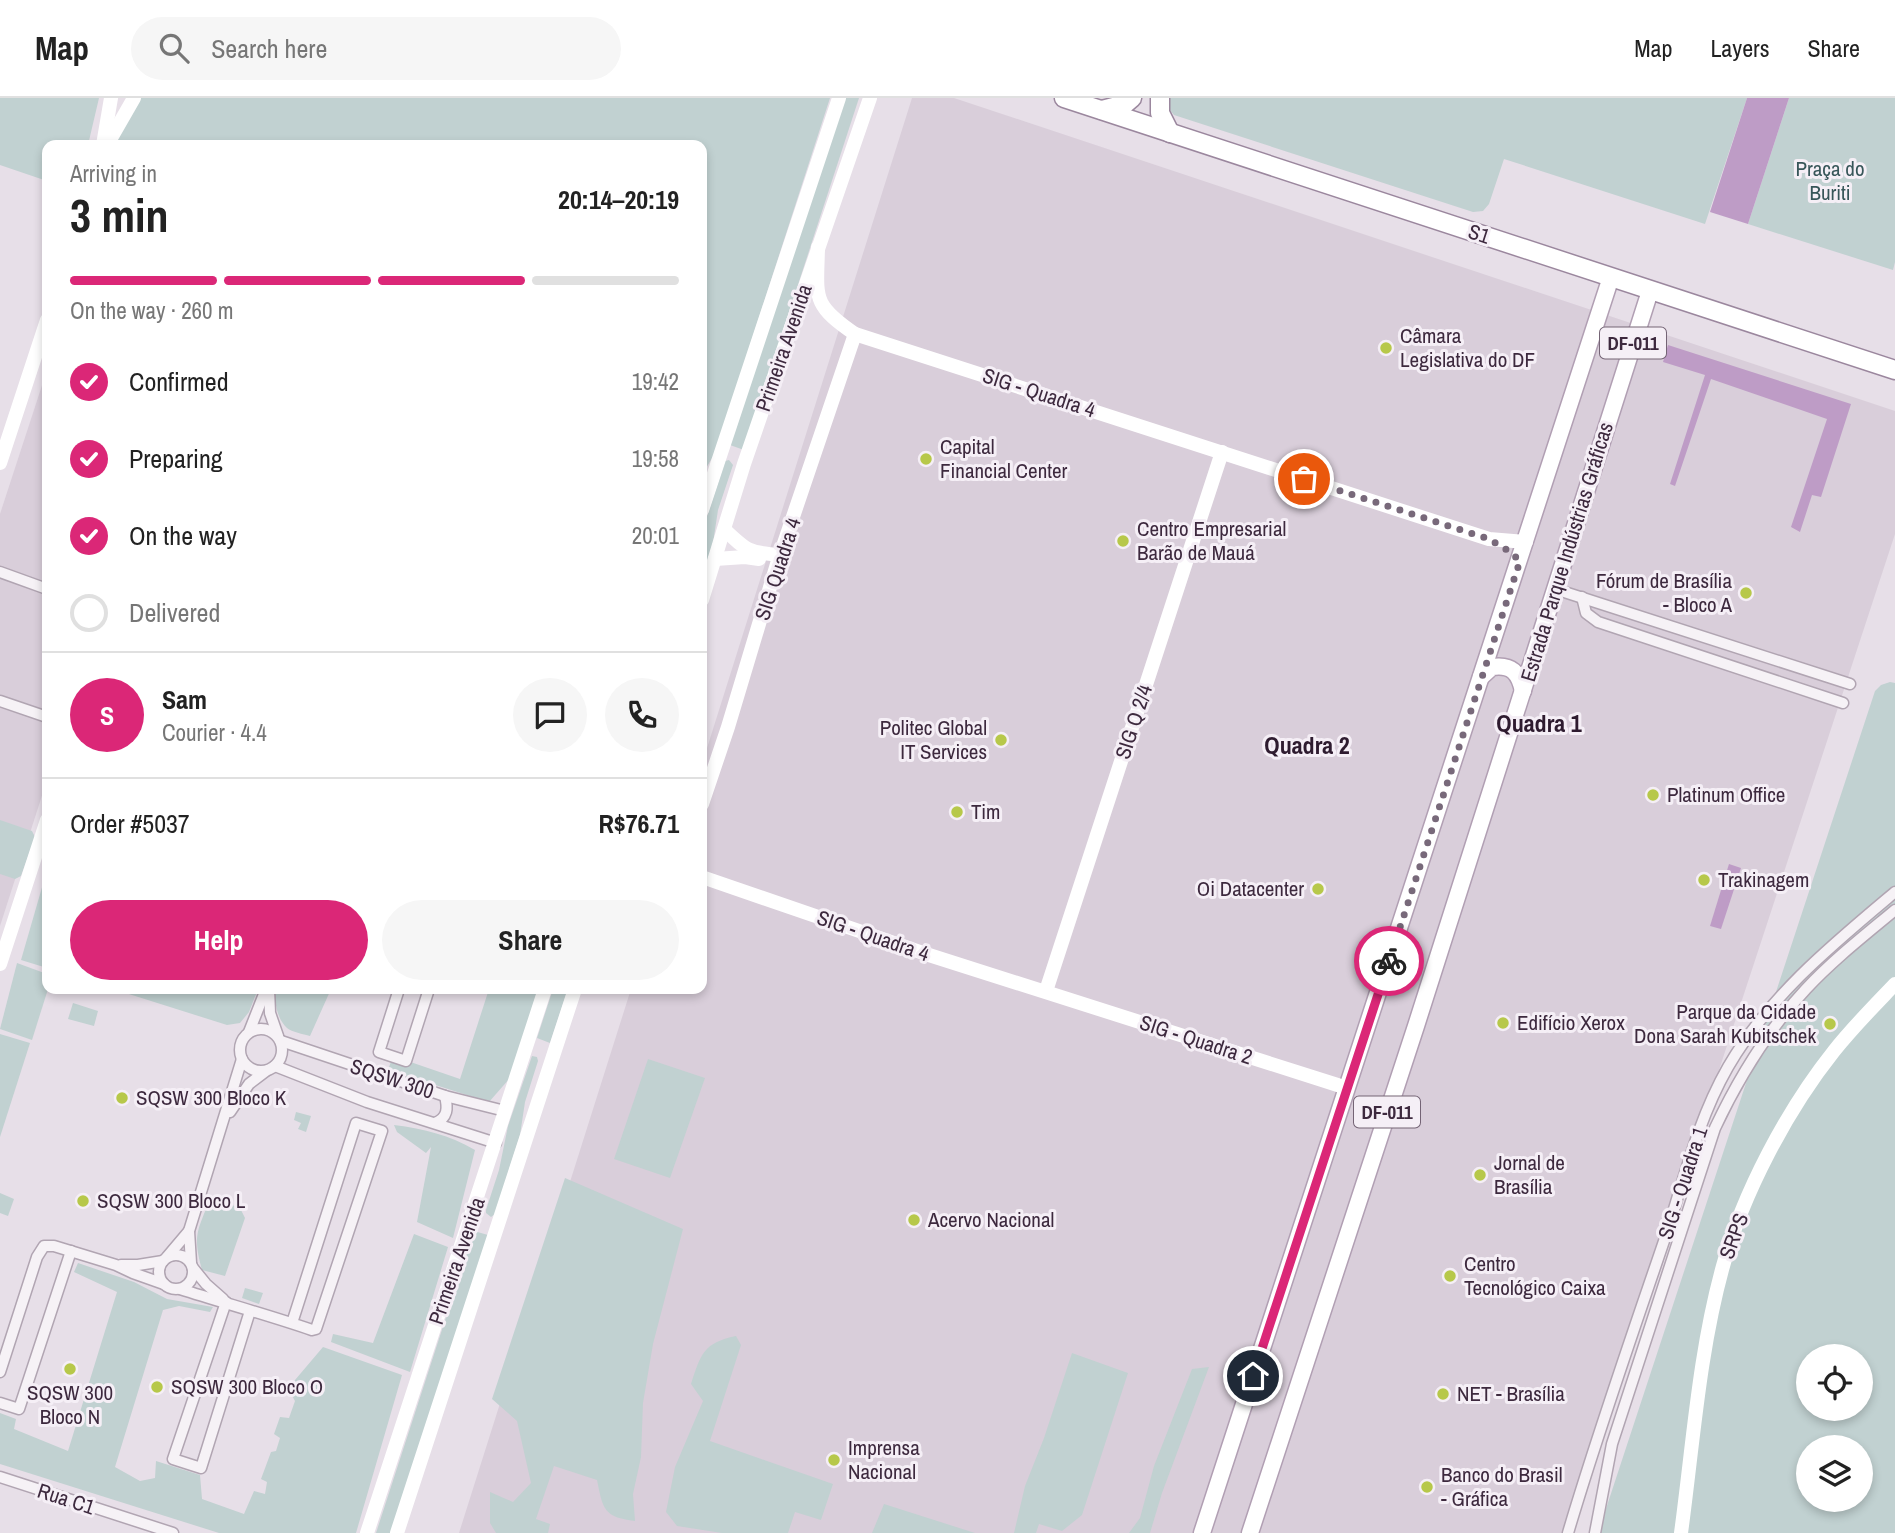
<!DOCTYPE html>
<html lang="en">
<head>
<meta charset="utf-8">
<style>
  :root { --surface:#fff; --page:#f6f6f6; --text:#222; --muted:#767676; --line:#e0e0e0; --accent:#db2777 }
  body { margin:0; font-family:"Archivo Narrow",sans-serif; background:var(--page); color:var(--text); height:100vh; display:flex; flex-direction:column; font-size:26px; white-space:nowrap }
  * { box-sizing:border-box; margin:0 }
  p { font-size:23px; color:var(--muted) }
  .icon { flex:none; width:38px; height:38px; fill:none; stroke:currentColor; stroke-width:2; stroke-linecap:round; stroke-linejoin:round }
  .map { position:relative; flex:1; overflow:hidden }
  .panel { position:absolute; left:42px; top:42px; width:665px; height:854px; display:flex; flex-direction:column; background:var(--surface); border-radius:14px; box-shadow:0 4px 10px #0003 }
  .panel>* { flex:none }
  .controls { position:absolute; left:1796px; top:1246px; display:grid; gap:14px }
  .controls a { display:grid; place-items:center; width:77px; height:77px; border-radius:50%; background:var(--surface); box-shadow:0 4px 10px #0003; font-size:35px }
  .pin { position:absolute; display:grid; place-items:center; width:60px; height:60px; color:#fff; margin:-30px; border:4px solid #fff; border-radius:50%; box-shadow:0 2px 7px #0007 }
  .courier { position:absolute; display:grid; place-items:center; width:70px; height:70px; margin:-35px; border:5px solid #db2777; border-radius:50%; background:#fff; color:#222; box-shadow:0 2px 9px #0007 }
  .headline em { font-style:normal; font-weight:700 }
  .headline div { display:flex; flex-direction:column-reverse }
  .headline { display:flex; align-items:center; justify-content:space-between; height:119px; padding:0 28px }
  h1 { font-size:46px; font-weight:700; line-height:52px }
  .bar { display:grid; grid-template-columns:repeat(4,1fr); gap:10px 7px; align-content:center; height:84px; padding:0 28px }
  .bar i { height:9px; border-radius:5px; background:var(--line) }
  .bar .current { background:var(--accent) }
  .bar p { grid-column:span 4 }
  .line { display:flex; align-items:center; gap:18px; padding:0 28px; border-top:2px solid var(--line) }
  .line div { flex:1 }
  .round { display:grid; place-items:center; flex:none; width:74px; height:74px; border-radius:37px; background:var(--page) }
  ol { padding:0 28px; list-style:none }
  li { display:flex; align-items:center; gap:21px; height:77px }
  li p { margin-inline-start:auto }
  li .icon { padding:7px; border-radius:50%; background:var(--accent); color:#fff; stroke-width:4 }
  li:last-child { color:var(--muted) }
  li i { width:38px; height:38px; border:4px solid var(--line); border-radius:50% }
  .action { display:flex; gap:14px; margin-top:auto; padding:14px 28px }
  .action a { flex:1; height:80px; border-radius:42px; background:var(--accent); color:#fff; font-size:28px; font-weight:700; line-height:80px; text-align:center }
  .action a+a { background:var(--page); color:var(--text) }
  header { display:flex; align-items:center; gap:42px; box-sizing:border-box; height:98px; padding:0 35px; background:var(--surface); border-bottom:2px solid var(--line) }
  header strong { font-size:33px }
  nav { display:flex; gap:38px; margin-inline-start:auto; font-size:24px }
  .search { width:490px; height:63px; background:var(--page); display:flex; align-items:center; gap:18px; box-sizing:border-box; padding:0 24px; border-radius:38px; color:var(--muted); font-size:26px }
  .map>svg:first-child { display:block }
  .built { fill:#d9ceda }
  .green { fill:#c1d1d1; fill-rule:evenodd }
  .water { fill:#be9cc6 }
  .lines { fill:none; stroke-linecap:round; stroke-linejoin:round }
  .street-casing { stroke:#b1a5b2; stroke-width:13 }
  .primary-casing { stroke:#b19fb3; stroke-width:19 }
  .highway-casing { stroke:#9b879e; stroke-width:21 }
  .street { stroke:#f6f2f6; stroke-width:10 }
  .secondary { stroke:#fff; stroke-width:14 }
  .primary { stroke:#fff; stroke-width:16 }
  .highway { stroke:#fff; stroke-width:18 }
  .done { stroke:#78697a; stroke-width:7; stroke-dasharray:0 12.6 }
  .route { stroke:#db2777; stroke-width:9 }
  .poi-dot { fill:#b7c84a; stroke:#f5eff6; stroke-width:2.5 }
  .labels { text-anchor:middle; stroke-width:6; stroke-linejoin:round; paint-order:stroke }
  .shield { fill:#f5eff6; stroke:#746475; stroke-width:2 }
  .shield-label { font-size:19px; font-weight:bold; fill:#3d293e }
  .park-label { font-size:21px; fill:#375659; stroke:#f5eff6 }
  .street-label { font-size:21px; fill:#3d293e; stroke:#f5eff6 }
  .poi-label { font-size:21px; fill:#3d293e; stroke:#f5eff6; text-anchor:start }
  .quarter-label { font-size:24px; font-weight:bold; fill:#2e1b2f; stroke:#f5eff6 }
</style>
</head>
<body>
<header>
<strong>Map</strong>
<div class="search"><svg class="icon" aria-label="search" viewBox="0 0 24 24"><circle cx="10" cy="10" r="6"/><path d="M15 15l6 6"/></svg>Search here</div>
<nav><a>Map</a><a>Layers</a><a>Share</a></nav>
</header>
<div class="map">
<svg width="1895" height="1435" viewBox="0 0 1895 1435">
  <rect width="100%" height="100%" fill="#e7dfe8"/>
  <!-- built -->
  <g class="built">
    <path d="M912,0h42l941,313v123l-328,999h-1108l172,-544h71v-225z"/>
    <path d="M47,272v410l-47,146v-412z"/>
  </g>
  <!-- green -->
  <g class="green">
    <path d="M0,0h99l-11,47h-41v36l-47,-16z"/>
    <path d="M138,0h692l-115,355 -13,22v-330h-588z"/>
    <path d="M843,0h16l-115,352 -14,-5z"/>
    <path d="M1169,0h578l-42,126 -201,-65 -15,45 -6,7 -10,1 -299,-97 -5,-6z"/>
    <path d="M1789,0h106v164l-2,8 -145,-46z"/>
    <path d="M729,362l4,5 -15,45 -5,33 -11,35v-46l23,-71z"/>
    <path d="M1890,584l5,1v850h-297l277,-842 6,-6zM1808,1258h52v53h-52zM1808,1349h52v53h-52z"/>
    <path d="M0,722l32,11 3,6 -14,39 -6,3 -15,-5z"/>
    <path d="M47,772v98l-26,-8z"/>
    <path d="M17,865l30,11 1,15 -16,51 -32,-11z"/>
    <path d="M113,891h145l-9,23 -9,11 -13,2z"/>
    <path d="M277,891h54l-21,47c-7,-2 -18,-4 -23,-8 -10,-9 -14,-28 -10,-39z"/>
    <path d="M489,891h49l-28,89 -21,24 -101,-32 5,-14 67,23z"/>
    <path d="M553,891h15l-18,54 -13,-5z"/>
    <path d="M73,905l25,8 -4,15 -26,-7z"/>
    <path d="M0,936l30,9 -30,94z"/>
    <path d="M532,958l5,1 1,4 -13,41 -5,33 -25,79 -4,3 -5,-4v-3l13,-40 9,-44z"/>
    <path d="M648,961l57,19 -35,100 -56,-19z"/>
    <path d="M296,1014l15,4 -5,16 -8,-3 3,-6 -7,-3z"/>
    <path d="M394,1027c31,4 55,10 81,25l-22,88 -36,-16 14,-75 -5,6 -29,-21z"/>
    <path d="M565,1080l118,51 -30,115 -10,59 -2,54 -8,37 2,27c-31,-4 -32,-11 -38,-41l-43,-14 -18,53 14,5 -2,9h-52l-6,-10v-31l23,10 18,-19 -14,-62 -25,-22z"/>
    <path d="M0,1095l14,6 -6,17 -8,-3z"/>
    <path d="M211,1099l29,11 5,10 -20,58 -23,-6c-10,-36 -4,-40 9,-73z"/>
    <path d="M474,1133l14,4 -97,298h-15z"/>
    <path d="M414,1136l34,13 -38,125 -79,-30 2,-8 40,9z"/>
    <path d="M78,1165l56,19 33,17 46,8 -3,5 -31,-6 -16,4 -48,157 25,14 15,-3 1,-17 44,14 2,24 42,15 10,-23 11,3 2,-12 -6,-3 10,-27 5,-1 4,-13 -6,-4 6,-17 9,1 6,-17 -5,-9 5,-12 28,-33 79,28 -46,158h-137l-219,-69v-51l16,6 -2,10 54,22 49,-159 -43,-20z"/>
    <path d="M245,1190l18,5 -4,11 -17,-6z"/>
    <path d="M736,1238l5,9 -31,96 123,43 -12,36 -26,-8 -7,21h-66l-45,-7 -11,-14 9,-45 28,-66 -12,-17c10,-30 12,-41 45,-48z"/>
    <path d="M1072,1255l56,20 -46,142 -20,16 -23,-7 -3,9h-22l11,-47 19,-48z"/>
    <path d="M1209,1269l-47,126 -12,40h-21l11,-15 14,-52 38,-97z"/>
    <path d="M884,1406l91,29h-103z"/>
  </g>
  <!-- water -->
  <g class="water">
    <path d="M1747,0h42l-41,126 -38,-12z"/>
    <path d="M1668,247l183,59 -30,93 -9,-2 -12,37 -9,-5 36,-108 -116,-40 -36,107 -5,-2 35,-109 -42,-13z"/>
    <path d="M1729,766l12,4 -20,61 -11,-3z"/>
  </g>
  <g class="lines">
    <!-- street casing -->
    <g class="street-casing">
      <g id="street">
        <path d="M0,474l47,17"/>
        <path d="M1555,491l295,95"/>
        <path d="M1582,499l4,16 12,9 245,81"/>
        <path d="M0,603l47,16"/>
        <path d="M269,891l1,24 8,23"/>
        <path d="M399,891l-20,63 27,9 23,-72"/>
        <circle cx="261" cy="952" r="21"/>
        <path d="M249,934l17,-43"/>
        <path d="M281,943l164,55 60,15"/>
        <path d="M275,968l92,36 129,41"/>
        <path d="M230,1014l19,-28 17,-13"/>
        <path d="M435,1025c13,-5 13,-15 10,-27"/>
        <circle cx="176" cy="1174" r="17"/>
        <path d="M167,1159l22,-26"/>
        <path d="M191,1165l-2,-32 53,-172"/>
        <path d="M121,1167h17l25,-4"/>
        <path d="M193,1170l13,16 17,15"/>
        <path d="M180,1191c44,14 88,26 132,41l4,-1 66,-198 -26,-8 -64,200"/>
        <path d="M226,1204l-53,157 28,9 49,-157"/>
        <path d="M0,1274l37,-115 7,-11h10l62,19 17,8 31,11"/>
        <path d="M0,1305l19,6 52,-158"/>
        <path d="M0,1379l173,56"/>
        <path d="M1568,1435c29,-98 63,-195 96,-292 19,-58 33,-120 64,-174 41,-71 105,-123 167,-175"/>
        <path d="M1595,1435l17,-89 103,-316c24,-51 53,-98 91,-139 27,-29 59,-54 89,-79"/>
      </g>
    </g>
    <!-- primary casing -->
    <g class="primary-casing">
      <g id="primary">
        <path d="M1481,579l11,-10c20,-3 27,6 31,24"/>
        <path d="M1202,1435l409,-1256"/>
        <path d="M1250,1435l166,-507 234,-735"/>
      </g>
    </g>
    <!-- highway casing -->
    <g class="highway-casing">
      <g id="highway">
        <path d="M1064,0l831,272"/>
        <path d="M1160,0v15l10,20"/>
        <path d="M1102,12l23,-6 7,-6"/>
      </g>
    </g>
    <!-- street -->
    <use href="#street" class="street"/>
    <!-- secondary -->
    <g class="secondary">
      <path d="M103,47l8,-47"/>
      <path d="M107,47l27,-47"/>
      <path d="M818,149c-1,51 -7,57 37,87l634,205 37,3"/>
      <path d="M0,365l47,-143"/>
      <path d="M702,412l137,-412"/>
      <path d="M725,432c22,21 24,23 56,25"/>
      <path d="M715,461l30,-2 14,2"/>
      <path d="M702,502l42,-136 126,-366"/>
      <path d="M702,706l26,-77 49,-163 78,-230"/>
      <path d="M702,779l227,78 418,133"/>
      <path d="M0,866l47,-144"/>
      <path d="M1046,893l176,-539"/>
      <path d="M367,1435l178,-544"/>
      <path d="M397,1435l178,-544"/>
      <path d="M1681,1435c12,-88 18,-181 42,-267 20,-73 64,-156 111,-215 19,-24 40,-45 61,-67"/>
    </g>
    <!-- primary -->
    <use href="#primary" class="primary"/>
    <!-- highway -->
    <use href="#highway" class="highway"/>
  </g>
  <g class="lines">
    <!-- done -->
    <path class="done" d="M1304,381l185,60 20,12 11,10 -131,400"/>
    <!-- route -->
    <path class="route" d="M1253,1278l136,-415"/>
  </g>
  <!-- markers -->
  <g class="poi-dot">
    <circle cx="1386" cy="250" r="7"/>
    <circle cx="926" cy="361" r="7"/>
    <circle cx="1123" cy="443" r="7"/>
    <circle cx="1746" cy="495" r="7"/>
    <circle cx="1001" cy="642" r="7"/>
    <circle cx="1653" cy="697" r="7"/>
    <circle cx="957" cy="714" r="7"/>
    <circle cx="1704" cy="782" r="7"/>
    <circle cx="1318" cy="791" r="7"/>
    <circle cx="1503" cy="925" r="7"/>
    <circle cx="1830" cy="926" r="7"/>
    <circle cx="122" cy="1000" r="7"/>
    <circle cx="1480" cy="1077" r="7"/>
    <circle cx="83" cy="1103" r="7"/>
    <circle cx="914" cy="1122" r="7"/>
    <circle cx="1450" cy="1178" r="7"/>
    <circle cx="70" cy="1271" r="7"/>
    <circle cx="157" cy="1289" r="7"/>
    <circle cx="1443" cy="1296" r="7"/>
    <circle cx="834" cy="1362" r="7"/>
    <circle cx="1427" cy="1389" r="7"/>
  </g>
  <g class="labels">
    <!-- shield labels -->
    <g class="shield">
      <rect x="1600" y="229.5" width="66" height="31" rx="5"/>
      <rect x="1354" y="998.5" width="66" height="31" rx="5"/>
    </g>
    <g class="shield-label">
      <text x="1633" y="252">DF-011</text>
      <text x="1387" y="1021">DF-011</text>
    </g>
    <!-- park labels -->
    <g class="park-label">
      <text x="1830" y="78">Praça do<tspan x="1830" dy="24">Buriti</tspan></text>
    </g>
    <!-- street labels -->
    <g class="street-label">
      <text transform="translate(1479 136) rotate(18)" y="7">S1</text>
      <text transform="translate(784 250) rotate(-71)" y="7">Primeira Avenida</text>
      <text transform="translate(1039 295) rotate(18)" y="7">SIG - Quadra 4</text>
      <text transform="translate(1567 454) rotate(-73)" y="7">Estrada Parque Indústrias Gráficas</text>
      <text transform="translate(778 471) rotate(-72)" y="7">SIG Quadra 4</text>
      <text transform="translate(1134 624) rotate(-72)" y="7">SIG Q 2/4</text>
      <text transform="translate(873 838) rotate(19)" y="7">SIG - Quadra 4</text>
      <text transform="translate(1196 942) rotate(18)" y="7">SIG - Quadra 2</text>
      <text transform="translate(392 981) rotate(18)" y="7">SQSW 300</text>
      <text transform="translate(1683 1085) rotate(-72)" y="7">SIG - Quadra 1</text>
      <text transform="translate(1734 1138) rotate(-70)" y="7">SRPS</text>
      <text transform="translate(457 1163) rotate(-71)" y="7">Primeira Avenida</text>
      <text transform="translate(66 1401) rotate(18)" y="7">Rua C1</text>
    </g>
    <!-- poi labels -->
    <g class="poi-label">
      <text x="1400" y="245">Câmara<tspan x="1400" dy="24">Legislativa do DF</tspan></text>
      <text x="940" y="356">Capital<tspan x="940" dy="24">Financial Center</tspan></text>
      <text x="1137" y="438">Centro Empresarial<tspan x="1137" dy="24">Barão de Mauá</tspan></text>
      <text x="1732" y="490" text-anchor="end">Fórum de Brasília<tspan x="1732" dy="24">- Bloco A</tspan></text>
      <text x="987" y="637" text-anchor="end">Politec Global<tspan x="987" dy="24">IT Services</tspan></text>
      <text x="1667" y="704">Platinum Office</text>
      <text x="971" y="721">Tim</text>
      <text x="1718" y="789">Trakinagem</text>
      <text x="1304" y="798" text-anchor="end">Oi Datacenter</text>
      <text x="1816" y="921" text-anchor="end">Parque da Cidade<tspan x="1816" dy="24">Dona Sarah Kubitschek</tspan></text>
      <text x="1517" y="932">Edifício Xerox</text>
      <text x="136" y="1007">SQSW 300 Bloco K</text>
      <text x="1494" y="1072">Jornal de<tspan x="1494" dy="24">Brasília</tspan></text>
      <text x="97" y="1110">SQSW 300 Bloco L</text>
      <text x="928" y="1129">Acervo Nacional</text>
      <text x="1464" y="1173">Centro<tspan x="1464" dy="24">Tecnológico Caixa</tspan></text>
      <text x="171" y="1296">SQSW 300 Bloco O</text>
      <text x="70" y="1302" text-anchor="middle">SQSW 300<tspan x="70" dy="24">Bloco N</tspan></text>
      <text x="1457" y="1303">NET - Brasília</text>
      <text x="848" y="1357">Imprensa<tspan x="848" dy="24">Nacional</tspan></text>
      <text x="1441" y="1384">Banco do Brasil<tspan x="1441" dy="24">- Gráfica</tspan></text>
    </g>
    <!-- quarter labels -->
    <g class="quarter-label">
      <text x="1539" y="634">Quadra 1</text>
      <text x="1307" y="656">Quadra 2</text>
    </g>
  </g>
</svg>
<div class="controls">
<a><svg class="icon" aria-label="locate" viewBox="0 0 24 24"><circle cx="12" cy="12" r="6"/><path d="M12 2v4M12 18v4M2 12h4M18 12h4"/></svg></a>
<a><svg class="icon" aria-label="layers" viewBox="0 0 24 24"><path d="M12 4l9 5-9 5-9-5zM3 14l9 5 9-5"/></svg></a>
</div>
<div class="pin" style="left:1304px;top:381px;background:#ea580c"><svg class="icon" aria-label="bag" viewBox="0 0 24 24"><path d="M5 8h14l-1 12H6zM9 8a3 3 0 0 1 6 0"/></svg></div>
<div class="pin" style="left:1253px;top:1278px;background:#1f2937"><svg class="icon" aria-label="home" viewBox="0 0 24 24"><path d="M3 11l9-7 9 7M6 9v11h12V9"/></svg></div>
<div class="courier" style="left:1389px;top:863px"><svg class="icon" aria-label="bike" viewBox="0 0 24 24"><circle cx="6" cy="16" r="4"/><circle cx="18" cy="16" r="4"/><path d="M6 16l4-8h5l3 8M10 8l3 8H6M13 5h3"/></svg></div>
<section class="panel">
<div class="headline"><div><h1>3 min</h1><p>Arriving in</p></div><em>20:14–20:19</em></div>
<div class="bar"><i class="current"></i><i class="current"></i><i class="current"></i><i></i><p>On the way · 260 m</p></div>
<ol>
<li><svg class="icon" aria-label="check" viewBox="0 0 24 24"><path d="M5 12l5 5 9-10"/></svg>Confirmed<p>19:42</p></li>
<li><svg class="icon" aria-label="check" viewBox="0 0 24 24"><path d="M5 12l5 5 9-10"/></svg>Preparing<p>19:58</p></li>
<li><svg class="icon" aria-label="check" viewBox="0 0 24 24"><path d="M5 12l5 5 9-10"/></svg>On the way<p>20:01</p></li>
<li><i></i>Delivered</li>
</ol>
<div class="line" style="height:126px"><b class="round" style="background:var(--accent);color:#fff">S</b><div><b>Sam</b><p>Courier · 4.4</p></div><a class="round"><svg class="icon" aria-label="chat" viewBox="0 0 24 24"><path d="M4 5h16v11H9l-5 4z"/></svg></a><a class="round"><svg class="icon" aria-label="phone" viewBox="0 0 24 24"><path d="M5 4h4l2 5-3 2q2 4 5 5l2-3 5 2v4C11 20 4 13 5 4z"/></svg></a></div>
<div class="line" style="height:91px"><div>Order #5037</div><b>R$76.71</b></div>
<div class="action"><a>Help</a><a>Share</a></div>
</section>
</div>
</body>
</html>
